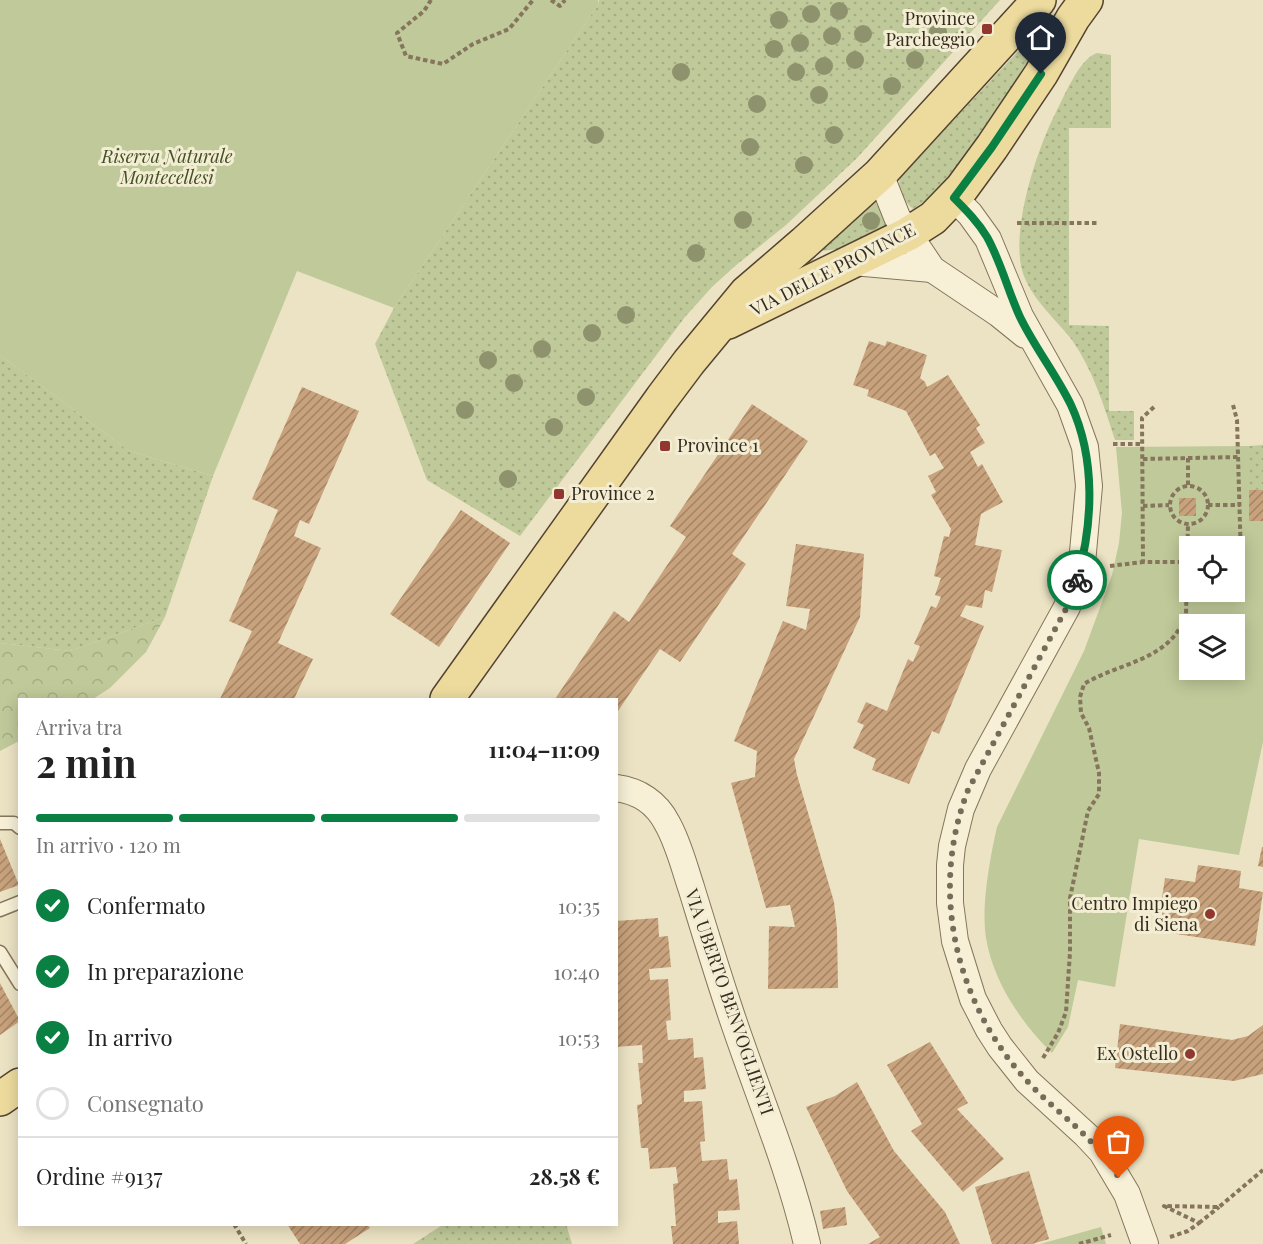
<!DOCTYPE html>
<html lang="it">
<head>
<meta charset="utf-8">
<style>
  :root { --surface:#fff; --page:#f2f2f2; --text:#222; --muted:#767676; --line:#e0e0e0; --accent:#0b8043 }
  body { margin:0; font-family:"Playfair Display",serif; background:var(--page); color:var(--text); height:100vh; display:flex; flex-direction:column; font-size:22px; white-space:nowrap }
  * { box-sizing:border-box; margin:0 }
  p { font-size:20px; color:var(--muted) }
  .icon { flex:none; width:33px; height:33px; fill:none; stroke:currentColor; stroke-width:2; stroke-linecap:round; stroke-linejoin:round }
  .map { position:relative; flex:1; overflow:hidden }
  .sheet { position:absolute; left:18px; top:698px; width:600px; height:528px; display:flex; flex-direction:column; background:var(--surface); border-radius:0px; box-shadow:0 3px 15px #0003 }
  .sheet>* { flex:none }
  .buttons { position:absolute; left:1179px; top:536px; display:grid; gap:12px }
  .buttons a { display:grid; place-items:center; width:66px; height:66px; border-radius:0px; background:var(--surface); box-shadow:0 3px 15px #0003; font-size:30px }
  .pin { position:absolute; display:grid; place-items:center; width:51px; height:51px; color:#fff; margin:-62px -26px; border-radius:50% 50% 50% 0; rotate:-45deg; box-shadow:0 0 6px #0007 }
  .pin .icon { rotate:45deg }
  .courier { position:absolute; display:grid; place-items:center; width:60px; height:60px; margin:-30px; border:4px solid #0b8043; border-radius:50%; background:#fff; color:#222; box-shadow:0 2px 8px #0007 }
  .head em { font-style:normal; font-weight:700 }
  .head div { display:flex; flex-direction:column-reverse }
  .head { display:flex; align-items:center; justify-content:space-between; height:102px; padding:0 18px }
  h1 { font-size:39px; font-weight:700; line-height:45px }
  .bar { display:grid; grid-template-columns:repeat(4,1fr); gap:9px 6px; align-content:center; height:72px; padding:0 18px }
  .bar i { height:8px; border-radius:4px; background:var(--line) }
  .bar .selected { background:var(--accent) }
  .bar p { grid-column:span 4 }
  .line { display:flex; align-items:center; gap:15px; padding:0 18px; border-top:2px solid var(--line) }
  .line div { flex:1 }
  ol { padding:0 18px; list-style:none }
  li { display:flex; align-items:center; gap:18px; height:66px }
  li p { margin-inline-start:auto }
  li .icon { padding:6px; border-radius:50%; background:var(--accent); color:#fff; stroke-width:4 }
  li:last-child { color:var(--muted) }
  li i { width:33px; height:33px; border:3px solid var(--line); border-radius:50% }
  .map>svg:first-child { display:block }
  .grass { fill:url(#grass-dots) }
  .forest { fill:url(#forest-crowns) }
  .park { fill:#bfc999; fill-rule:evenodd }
  .building { fill:url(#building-hatch) }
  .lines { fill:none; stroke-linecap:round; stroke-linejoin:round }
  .lane-casing { stroke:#85755c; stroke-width:15 }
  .street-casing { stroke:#85755c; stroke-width:28 }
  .primary-casing { stroke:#534330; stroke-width:36 }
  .path { stroke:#85755c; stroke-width:4; stroke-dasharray:4.5 3; stroke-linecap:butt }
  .lane { stroke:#f7f0d7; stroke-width:12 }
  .street { stroke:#f7f0d7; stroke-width:26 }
  .primary { stroke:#eddb9e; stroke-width:33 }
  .tree { fill:#8f936d }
  .done { stroke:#766c59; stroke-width:6; stroke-dasharray:0 10.8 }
  .route { stroke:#0b8043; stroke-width:8 }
  .poi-dot { fill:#91372f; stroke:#f3edd3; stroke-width:2 }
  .labels { text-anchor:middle; stroke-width:6; stroke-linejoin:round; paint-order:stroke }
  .poi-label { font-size:18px; fill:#362c1f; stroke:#f3edd3; text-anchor:end }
  .park-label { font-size:18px; font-style:italic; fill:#435126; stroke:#f3edd3 }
  .street-label { font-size:18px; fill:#362c1f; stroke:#f3edd3 }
</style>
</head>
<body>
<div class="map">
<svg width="1263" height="1244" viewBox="0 0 1263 1244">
  <defs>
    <pattern id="grass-dots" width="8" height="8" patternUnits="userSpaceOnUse" patternTransform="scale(1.5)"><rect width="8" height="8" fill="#bfc999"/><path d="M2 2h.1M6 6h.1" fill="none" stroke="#a5ad83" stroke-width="1.8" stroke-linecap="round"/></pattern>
    <pattern id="forest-crowns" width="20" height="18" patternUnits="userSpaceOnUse" patternTransform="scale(1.5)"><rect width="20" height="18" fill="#bfc999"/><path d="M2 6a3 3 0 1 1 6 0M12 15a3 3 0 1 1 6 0" fill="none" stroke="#a5ad83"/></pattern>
    <pattern id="building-hatch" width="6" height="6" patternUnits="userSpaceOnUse" patternTransform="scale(1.5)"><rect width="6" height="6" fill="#c8a27c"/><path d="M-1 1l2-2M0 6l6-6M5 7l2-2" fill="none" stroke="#a38465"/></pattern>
  </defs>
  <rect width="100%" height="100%" fill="#ece3c4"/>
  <!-- grass -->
  <g class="grass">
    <path d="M599,0h401l-143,158 -71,67 -51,41 -23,21 -27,30 -165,219 -93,-56 -52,-136 19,-36 205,-305z"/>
    <path d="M1021,48l10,7c-33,55 -63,121 -118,154 -10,-9 -17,-17 -13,-31z"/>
    <path d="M1097,53l14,2v73h-42v197l40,1v85h25v29h-19c-11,-34 -22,-70 -43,-100 -17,-22 -42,-42 -50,-70 -11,-42 15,-121 34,-158 9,-17 23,-53 41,-59z"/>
    <path d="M873,198l19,32 -41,18 -31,3z"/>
    <path d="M0,355l129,96 84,25 -48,141 -95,34 -70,-8z"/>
    <path d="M1263,445v45h-14v-44z"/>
    <path d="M444,1224h122l6,20h-159z"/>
  </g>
  <!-- forest -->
  <path class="forest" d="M165,617l-19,35 -36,36 -17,11h-73l-1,42 -19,10v-108l70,8z"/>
  <!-- park -->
  <g class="park">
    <path d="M0,0h598l1,3 -205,305 -97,-37 -84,205 -84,-25 -129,-96z"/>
    <path d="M1249,446v43l14,1v252l-24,113 -100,-16 -24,148 -37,-7 -10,47 -16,26c-31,-30 -59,-72 -66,-115 -5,-32 4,-80 11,-111l87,-176 28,-76 7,-32 3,-30 -6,-66zM1190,546h44v45h-44zM1190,624h44v45h-44z"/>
    <path d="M1101,1227l5,17h-66z"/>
  </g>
  <!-- building -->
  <g class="building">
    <path d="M869,341l16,5 2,-5 40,14 -7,23 5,4 2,5 21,-12 32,50 -4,3 9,15 -15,9 8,15 4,-3 21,38 -22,12 -6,31 27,5 -10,42 -7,-2 -3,18 -16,-3 -6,11 24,10 -45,108 -7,-3 -23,53 -37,-14 4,-11 -23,-11 11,-23 -7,-3 9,-20 21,9 21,-52 5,3 7,-16 -6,-2 17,-38 5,2 5,-11 -6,-2 6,-17 -7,-2 10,-40 5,1 2,-8 -20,-34 5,-3 -8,-16 16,-8 -9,-15 -5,3 -24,-45 -39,-15 2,-6 -16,-5z"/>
    <path d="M302,387l57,24 -50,113 -9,-4 -6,16 27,12 -43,95 35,16 -19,40h-74l32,-68 -23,-10 49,-111 -26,-11z"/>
    <path d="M752,404l56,37 -76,113 14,10 -66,98 -20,-13 -44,65v-15h-61l59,-88 15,11 57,-85 -16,-11z"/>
    <rect x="1249" y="490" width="14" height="31"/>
    <rect x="1179" y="498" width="17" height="18"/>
    <path d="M461,510l49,33 -71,104 -49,-33z"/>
    <path d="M796,544l68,10 -4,63 -66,142 3,16 37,127 3,27 1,59 -70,1 1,-63 26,1 -5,-22 -24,3 -35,-125 24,-6 2,-26 -23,-10 49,-120 23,9 4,-21 -24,-3z"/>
    <path d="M0,839l19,46 -19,7z"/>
    <path d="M1262,847h1v20l-5,-1z"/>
    <path d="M1198,865l43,6 -2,17 24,4 -8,54 -98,-15 8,-53 30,4z"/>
    <path d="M658,918l1,19 9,-1 3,31 -22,2 1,11 18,-1 3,41 -5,1 2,19 25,-2 1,20 9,-1 3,32 -22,2v11l18,-1 3,40 -5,1 2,19 25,-2 2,21 8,-1 3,31 -22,1v12l19,-2 2,23h-66l-2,-18h5l-3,-42 5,-1 -2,-16 -26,2 -2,-21h-7l-4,-43 5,-1 -4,-41h5l-1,-18 -26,2v-126z"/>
    <path d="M0,983l20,38 -20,14z"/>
    <path d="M1120,1024l112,16 16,-4 15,-11v49l-29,7 -119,-13z"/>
    <path d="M930,1042l38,61 -11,6 47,50 -41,33 -52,-61 11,-7 -35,-59z"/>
    <path d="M857,1082l37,69 51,61 15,32h-92l12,-7 -33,-46 -41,-84 29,-11z"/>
    <path d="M1029,1171l20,68 -17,5h-40l-17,-57z"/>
    <path d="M845,1207l2,18 -24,4 -3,-18z"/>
    <path d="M287,1224h80l3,4 -25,16h-45z"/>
  </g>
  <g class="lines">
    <!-- lane casing -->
    <g class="lane-casing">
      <g id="lane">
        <path d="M0,823h14l6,5"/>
        <path d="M0,910l20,-8"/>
        <path d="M0,952l20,32"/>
      </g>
    </g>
    <!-- street casing -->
    <g class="street-casing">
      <g id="street">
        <path d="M880,174l17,43 35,52 67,45 26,21"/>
        <path d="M954,198l16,16 18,25 32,77 50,89 15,42 4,39 -7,77 -15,44 -89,162 -17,40 -9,37 -2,19v38l5,38 18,58 16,31 11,17 27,34 59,54 16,17 25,42 18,50"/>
        <path d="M853,262l79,7"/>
        <path d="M616,788c23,3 41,15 51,35 11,19 17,43 24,64 12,39 24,79 37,118 26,80 60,157 79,239"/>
      </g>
    </g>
    <!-- primary casing -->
    <g class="primary-casing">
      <g id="primary">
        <path d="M728,322l180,-88 25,-16 29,-30 30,-41 49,-73 32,-56 13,-18"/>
        <path d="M447,699l215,-301 27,-36 57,-69 58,-50 76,-69 159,-174"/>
        <path d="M0,1099l20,-14"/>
      </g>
    </g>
    <!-- path -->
    <g class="path">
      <path d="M431,0l-7,11 -27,22 9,23 37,8 30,-20 36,-15 24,-29"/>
      <path d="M551,0l9,6 5,-6"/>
      <path d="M1017,223h80"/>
      <path d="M1233,405l4,15 4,140h-7"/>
      <path d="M1154,407l-12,11 1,144h46"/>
      <path d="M1113,444h29"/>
      <path d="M1188,458v27"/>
      <path d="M1143,459l96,-2"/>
      <circle cx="1189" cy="505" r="19"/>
      <path d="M1208,505h32"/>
      <path d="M1143,506l26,-1"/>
      <path d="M1110,566l33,-4"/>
      <path d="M1043,1058l15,-25 8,-21 4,-60v-54l18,-87 11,-17v-21l-10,-45 -8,-15 -1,-16 4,-13c36,-22 86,-23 102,-69l2,-91"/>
      <path d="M1199,1223l20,-16"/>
      <path d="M234,1224l12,20"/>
      <path d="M1170,1237l18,-6 11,-8 -35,-17 55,1 44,-37"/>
      <path d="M1079,1244l32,-9"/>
    </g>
    <!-- lane -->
    <use href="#lane" class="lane"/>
    <!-- street -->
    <use href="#street" class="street"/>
    <!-- primary -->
    <use href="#primary" class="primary"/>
  </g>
  <!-- trees -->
  <g class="tree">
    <circle cx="839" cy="11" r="9"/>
    <circle cx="811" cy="14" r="9"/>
    <circle cx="779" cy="20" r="9"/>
    <circle cx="938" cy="32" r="9"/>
    <circle cx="863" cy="34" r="9"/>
    <circle cx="832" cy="36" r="9"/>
    <circle cx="800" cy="43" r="9"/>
    <circle cx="774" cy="49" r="9"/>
    <circle cx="855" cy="60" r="9"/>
    <circle cx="915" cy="60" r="9"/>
    <circle cx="824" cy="66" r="9"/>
    <circle cx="681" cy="72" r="9"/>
    <circle cx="796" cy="72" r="9"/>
    <circle cx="892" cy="86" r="9"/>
    <circle cx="819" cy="95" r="9"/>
    <circle cx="757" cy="104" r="9"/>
    <circle cx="595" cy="135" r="9"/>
    <circle cx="834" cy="135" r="9"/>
    <circle cx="750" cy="147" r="9"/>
    <circle cx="804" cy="165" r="9"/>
    <circle cx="743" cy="220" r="9"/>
    <circle cx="871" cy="221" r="9"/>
    <circle cx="696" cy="253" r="9"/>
    <circle cx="626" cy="315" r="9"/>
    <circle cx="592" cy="333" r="9"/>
    <circle cx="542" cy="349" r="9"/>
    <circle cx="488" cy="360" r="9"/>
    <circle cx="514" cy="383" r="9"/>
    <circle cx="586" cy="397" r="9"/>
    <circle cx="465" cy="410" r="9"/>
    <circle cx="554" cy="427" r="9"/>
    <circle cx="508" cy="479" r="9"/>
  </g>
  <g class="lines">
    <!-- done -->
    <path class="done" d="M1077,580l-10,27 -99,183c-39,101 -13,213 60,292 32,34 66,54 91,96"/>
    <!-- route -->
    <path class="route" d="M1041,74l-49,73 -38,51c12,12 24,24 33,39 14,25 21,54 33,80 15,31 36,57 51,88 25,54 22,119 6,175"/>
  </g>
  <!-- markers -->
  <g class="poi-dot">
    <rect x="981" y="23" width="12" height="12" rx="3"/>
    <rect x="659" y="440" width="12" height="12" rx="3"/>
    <rect x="553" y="488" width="12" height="12" rx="3"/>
    <circle cx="1210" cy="914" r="6"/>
    <circle cx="1190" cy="1054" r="6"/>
  </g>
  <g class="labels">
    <!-- poi labels -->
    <g class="poi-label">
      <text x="975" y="25">Province<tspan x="975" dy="21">Parcheggio</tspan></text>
      <text x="677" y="452" text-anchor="start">Province 1</text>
      <text x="571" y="500" text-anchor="start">Province 2</text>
      <text x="1198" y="910">Centro Impiego<tspan x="1198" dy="21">di Siena</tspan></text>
      <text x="1178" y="1060">Ex Ostello</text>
    </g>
    <!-- park labels -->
    <g class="park-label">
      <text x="167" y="163">Riserva Naturale<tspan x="167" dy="21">Montecellesi</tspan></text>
    </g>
    <!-- street labels -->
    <g class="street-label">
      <text transform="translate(833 270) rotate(-27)" y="6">VIA DELLE PROVINCE</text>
      <text transform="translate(729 1002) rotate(71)" y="6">VIA UBERTO BENVOGLIENTI</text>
    </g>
  </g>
</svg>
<div class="buttons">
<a><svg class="icon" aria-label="locate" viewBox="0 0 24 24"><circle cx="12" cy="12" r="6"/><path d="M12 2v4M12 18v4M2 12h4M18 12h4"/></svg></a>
<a><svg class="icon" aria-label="layers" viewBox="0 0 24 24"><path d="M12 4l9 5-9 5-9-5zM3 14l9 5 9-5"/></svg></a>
</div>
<div class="pin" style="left:1119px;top:1178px;background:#ea580c"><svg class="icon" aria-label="bag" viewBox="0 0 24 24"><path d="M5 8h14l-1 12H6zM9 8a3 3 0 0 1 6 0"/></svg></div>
<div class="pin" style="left:1041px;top:74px;background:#1f2937"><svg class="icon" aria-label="home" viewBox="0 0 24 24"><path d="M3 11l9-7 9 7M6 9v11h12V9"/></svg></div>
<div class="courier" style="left:1077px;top:580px"><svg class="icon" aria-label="bike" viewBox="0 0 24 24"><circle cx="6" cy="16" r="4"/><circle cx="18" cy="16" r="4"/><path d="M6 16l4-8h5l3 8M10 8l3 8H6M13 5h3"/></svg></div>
<section class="sheet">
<div class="head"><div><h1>2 min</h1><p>Arriva tra</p></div><em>11:04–11:09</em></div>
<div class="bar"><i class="selected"></i><i class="selected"></i><i class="selected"></i><i></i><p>In arrivo · 120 m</p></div>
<ol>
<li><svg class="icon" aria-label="check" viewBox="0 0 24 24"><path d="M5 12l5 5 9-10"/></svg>Confermato<p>10:35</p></li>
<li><svg class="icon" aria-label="check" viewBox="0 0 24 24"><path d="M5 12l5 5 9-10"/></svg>In preparazione<p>10:40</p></li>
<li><svg class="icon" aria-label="check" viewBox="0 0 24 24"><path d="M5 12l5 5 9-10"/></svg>In arrivo<p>10:53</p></li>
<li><i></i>Consegnato</li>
</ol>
<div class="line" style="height:78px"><div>Ordine #9137</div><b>28.58 €</b></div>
</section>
</div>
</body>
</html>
